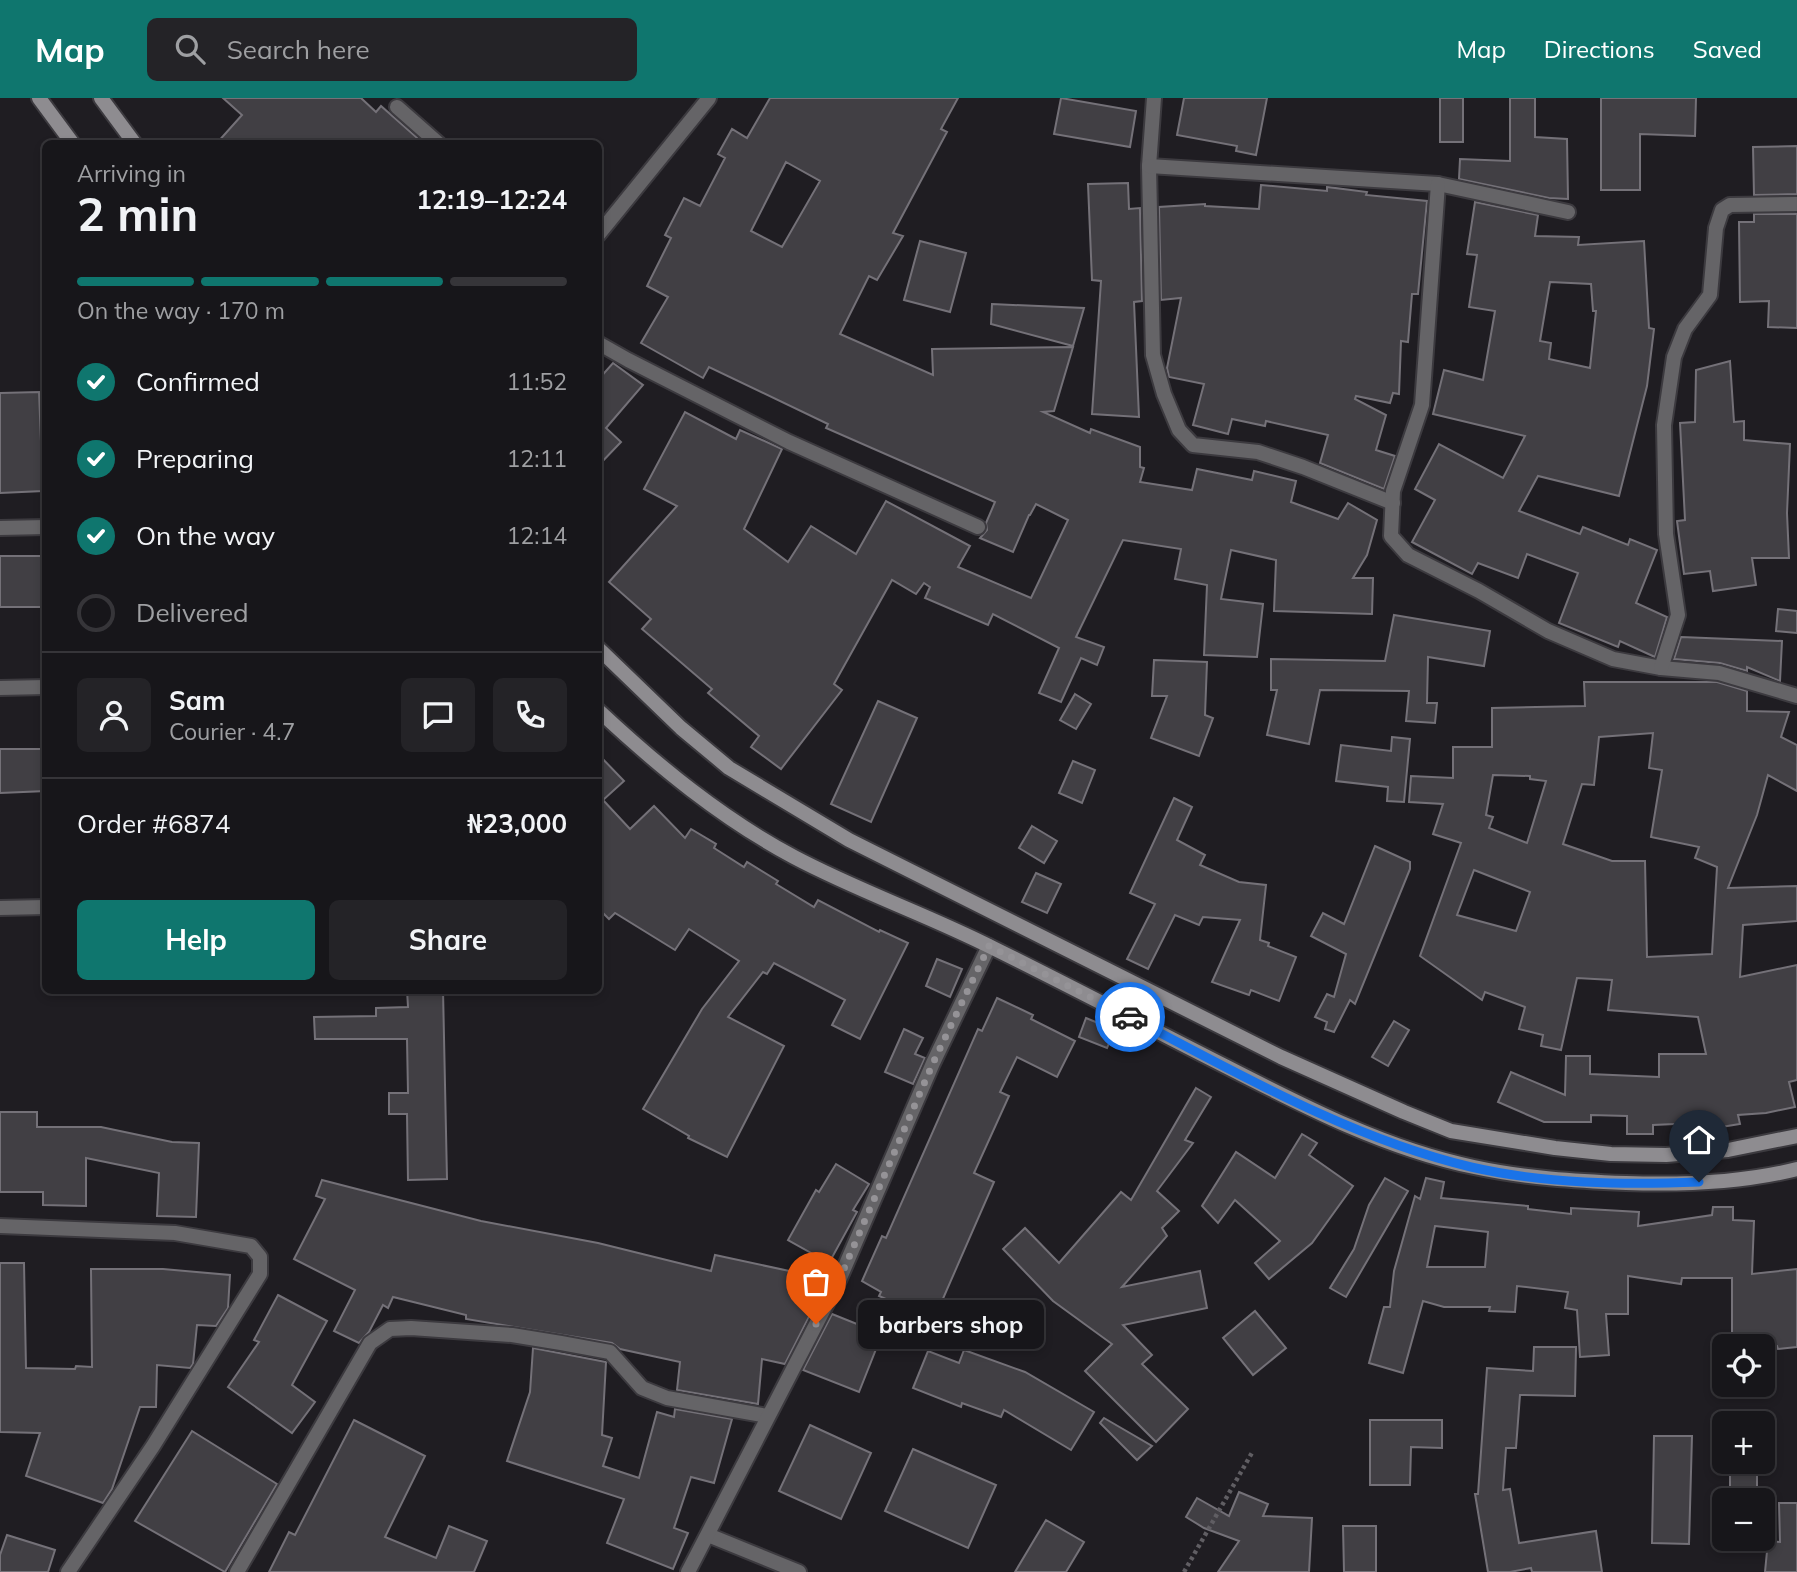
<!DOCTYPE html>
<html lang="en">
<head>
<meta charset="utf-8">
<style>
  :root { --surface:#17161a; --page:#242327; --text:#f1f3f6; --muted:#9e9fa2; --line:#363539; --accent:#0f766e }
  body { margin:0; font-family:Mulish,sans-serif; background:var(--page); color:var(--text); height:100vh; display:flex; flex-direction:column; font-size:26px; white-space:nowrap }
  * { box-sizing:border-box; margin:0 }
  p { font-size:23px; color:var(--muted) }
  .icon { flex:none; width:38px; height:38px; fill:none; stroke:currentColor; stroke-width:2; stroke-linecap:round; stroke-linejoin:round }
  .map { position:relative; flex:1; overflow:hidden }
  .sheet { position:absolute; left:42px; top:42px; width:560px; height:854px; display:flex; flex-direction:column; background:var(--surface); border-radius:10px; box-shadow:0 4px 10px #0003,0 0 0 2px var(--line) }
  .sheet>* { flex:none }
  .fabs { position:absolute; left:1712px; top:1236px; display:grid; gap:14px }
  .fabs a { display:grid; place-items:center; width:63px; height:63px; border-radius:10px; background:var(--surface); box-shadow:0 4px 10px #0003,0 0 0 2px var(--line); font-size:35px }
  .pin { position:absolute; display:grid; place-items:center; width:60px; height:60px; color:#fff; margin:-72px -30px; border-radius:50% 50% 50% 0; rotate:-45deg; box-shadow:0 0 7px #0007 }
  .pin .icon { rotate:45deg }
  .courier { position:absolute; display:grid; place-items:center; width:70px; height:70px; margin:-35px; border:5px solid #1a73e8; border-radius:50%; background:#fff; color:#222; box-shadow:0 2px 9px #0007 }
  .bubble { position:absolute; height:49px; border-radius:10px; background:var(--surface); box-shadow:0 4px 10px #0003,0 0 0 2px var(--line); font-size:23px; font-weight:700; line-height:49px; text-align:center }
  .head em { font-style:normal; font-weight:700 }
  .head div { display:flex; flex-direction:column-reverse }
  .head { display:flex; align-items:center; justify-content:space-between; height:119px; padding:0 35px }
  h1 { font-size:46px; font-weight:700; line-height:52px }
  .bar { display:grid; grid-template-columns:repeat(4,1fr); gap:10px 7px; align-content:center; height:84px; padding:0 35px }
  .bar i { height:9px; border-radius:5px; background:var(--line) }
  .bar .active { background:var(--accent) }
  .bar p { grid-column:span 4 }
  .line { display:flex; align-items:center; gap:18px; padding:0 35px; border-top:2px solid var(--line) }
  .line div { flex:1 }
  .round { display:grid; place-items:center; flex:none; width:74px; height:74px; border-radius:10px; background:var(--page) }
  ol { padding:0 35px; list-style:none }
  li { display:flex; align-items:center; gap:21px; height:77px }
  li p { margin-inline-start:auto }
  li .icon { padding:7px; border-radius:50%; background:var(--accent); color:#fff; stroke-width:4 }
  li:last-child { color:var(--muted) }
  li i { width:38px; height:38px; border:4px solid var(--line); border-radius:50% }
  .action { display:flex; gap:14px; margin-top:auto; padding:14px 35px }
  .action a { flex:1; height:80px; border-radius:10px; background:var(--accent); color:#fff; font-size:28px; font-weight:700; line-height:80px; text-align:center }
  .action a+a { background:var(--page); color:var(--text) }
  header { display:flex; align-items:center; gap:42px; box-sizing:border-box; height:98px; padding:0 35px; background:var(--accent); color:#fff }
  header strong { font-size:33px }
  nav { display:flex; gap:38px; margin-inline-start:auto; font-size:24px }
  .search { width:490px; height:63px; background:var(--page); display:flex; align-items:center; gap:18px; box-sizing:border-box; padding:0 24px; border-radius:10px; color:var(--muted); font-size:26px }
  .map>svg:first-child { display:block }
  .building { fill:#413f44; stroke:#747178; stroke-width:2; fill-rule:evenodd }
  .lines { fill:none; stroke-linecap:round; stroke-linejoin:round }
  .street-casing { stroke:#3c3a3f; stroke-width:18 }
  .secondary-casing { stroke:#3c3a3f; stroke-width:18 }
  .path { stroke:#605e63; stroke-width:4.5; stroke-dasharray:3.5 3.5; stroke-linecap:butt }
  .street { stroke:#656467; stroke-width:14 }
  .secondary { stroke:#8e8c90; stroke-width:14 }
  .done { stroke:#959397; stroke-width:7; stroke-dasharray:0 12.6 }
  .route { stroke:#1a73e8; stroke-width:9 }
</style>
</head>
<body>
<header>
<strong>Map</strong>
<div class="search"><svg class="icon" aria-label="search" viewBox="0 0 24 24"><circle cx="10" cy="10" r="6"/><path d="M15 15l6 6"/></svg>Search here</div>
<nav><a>Map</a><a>Directions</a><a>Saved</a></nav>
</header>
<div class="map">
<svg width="1797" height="1474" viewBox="0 0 1797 1474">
  <rect width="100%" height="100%" fill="#1f1d22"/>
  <!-- building -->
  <g class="building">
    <path d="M223,0h138l15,14 5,-6 43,38h-208l26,-29z"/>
    <path d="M770,0h188l-17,31 6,3 -54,101 10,3 -26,44 -8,-4 -29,58 93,41 -1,-26 141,-2 -19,64 -11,1 47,21 1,-4 49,18v20l4,1 -4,14 52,8 5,-21 55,11 2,-9 42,10 -5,21 47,17 10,-16 29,17 -10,35 -14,23h20l-1,36 -98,-3 2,-51 -45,-10 -10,49 42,5 -6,53 -53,-2 3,-70 -32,-6 6,-30 -58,-9 -47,97 28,10 -7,18 -16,-7 -20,44 -22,-9 20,-45 -66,-34 -5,11 -63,-27 5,-11 -6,-4 -8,11 -24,-14 -58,104 8,6 -61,79 -30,-22 8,-11 -51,-43 4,-4 -70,-60 9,-10 -42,-37 68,-76 -33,-17 41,-77 51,27 4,-9 42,19 -38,80 44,33 23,-36 45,28 30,-53 84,45 -12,21 73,31 37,-78 -32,-16 -6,11h-1l-16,37 -33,-14 7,-8 -1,-7 9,-21 -169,-74 2,-4 -119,-57 -6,11 -62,-35 27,-46 -21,-11 24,-48 -6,-3 19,-37 16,8 25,-48 -7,-4 14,-25 15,9zM786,64l34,19 -38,66 -31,-16z"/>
    <path d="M1061,0l75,13 -6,36 -76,-13z"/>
    <path d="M1184,0h83l-11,57 -20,-4 1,-5 -60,-11z"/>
    <rect x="1440" y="0" width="23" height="44"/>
    <path d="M1510,0h25v39l32,2 1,60 -19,-1 -90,-19 1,-20 50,2z"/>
    <path d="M1601,0h95l-1,38 -55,-2v56h-39z"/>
    <path d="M1797,48v48l-43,1 -1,-48z"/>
    <path d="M1128,85l1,26 11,-1 2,93 -8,1 5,115 -47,-3 9,-133 -9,-1 -4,-96z"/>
    <path d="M1261,87l66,6v-4l40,5 -1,3 61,6 -9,93h-6l-4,48 -7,-1 -2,53 -6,-1 -3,10 -34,-7 -1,3 31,16 -10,35 19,6 -11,33 -64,-26 8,-28 -62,-14 -1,5 -33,-7 -4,15 -35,-9 11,-41 -35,-7 -2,-9 14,-70 -20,2 -2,-93 46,-3v2l54,3z"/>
    <path d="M1475,104l63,13 -3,21 44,1 -1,8 66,-4 5,87 5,1 -7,57 -28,110 -81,-20 -19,35 61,23 3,-7 45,18 2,-6 27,11 -21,53 31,14 -12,40 -35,-16 -2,6 -59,-24 19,-50 -51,-19 -9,24 -40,-15 -6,11 -60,-32 23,-42 -20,-11 24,-45 64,34 22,-42 -92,-22 11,-44 39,10 12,-69 -26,-4 8,-52 -10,-1zM1550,184l41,2 2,27h3l-6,57 -41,-9 2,-16 -11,-2z"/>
    <path d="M1754,116h43v114l-29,-1 1,-26 -29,1 -1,-80h15z"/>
    <path d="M920,143l46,12 -16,59 -46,-12z"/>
    <path d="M992,206l92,4 -11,38 -82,-22z"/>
    <path d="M1730,263l4,61 10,-1v19l46,4 -3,69 2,45h-37l4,27 -43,6 -3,-20 -26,3 -7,-53 8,-1 -5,-97 15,-1 1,-52z"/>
    <path d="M613,265l30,22 -37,43 15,14 -23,24v-86z"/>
    <path d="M39,294l4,99 -43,2v-100z"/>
    <rect x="0" y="458" width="46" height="51"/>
    <path d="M1778,511l19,2v22l-21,-2z"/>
    <path d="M1394,517l96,16 -6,35 -56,-9 -1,46h10l-2,20 -29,-2 3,-30 -89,-1 -11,54 -42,-9 10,-45h-6v-31l114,2z"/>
    <path d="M1681,539l101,4 -2,40 -33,-14v4l-27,-8 -46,-4z"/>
    <path d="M1154,562l53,2 -2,53 8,3 -14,38 -48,-18 16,-42h-15z"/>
    <path d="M1584,584h133l30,9v20l42,1 -8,25 16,8v46l-29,-16 -11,40 -29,73 69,-2v35l-54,4 -3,52 57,-12v115l-8,2 6,25 -29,6 -28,2 2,9 -19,3 -1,-5 -67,3v9h-26v-18l-36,-1v7h-47l-46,-20 13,-30 54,23 1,-39h24v18l69,3v-23h47l-8,-37 -90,-7 4,-30 -35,-2 -16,72 -20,-4 2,-11 -24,-6 6,-22 -40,-15 -3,8 -62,-44 41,-113 -28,-9 10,-30 -34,-2 2,-26 42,2v-31h39v-39l93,-2zM1653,635l-4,35 13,2 -11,67 48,10 -4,11 22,9 -5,87 -65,3 -2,-96h-33l-49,-17 19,-60 12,1 5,-48zM1493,677l37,1v3l16,2 -19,62 -38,-15 4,-11 -7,-2zM1474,772l56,22 -14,39 -59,-16z"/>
    <path d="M1075,596l16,10 -15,25 -16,-9z"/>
    <path d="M878,603l39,17 -46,104 -40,-18z"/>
    <path d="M1392,639l18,2 -6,63 -17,-1 1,-14 -52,-6 5,-36 50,6z"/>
    <path d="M0,651h46v42l-46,2z"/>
    <path d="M598,656l26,27 -21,19 27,29 24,-23 31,32 6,-9 25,15 -2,4 30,19 3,-5 31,19 -2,3 38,23 4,-7 61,32 1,-2 28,13 -48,96 -28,-14 13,-25 -71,-37 -7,11 -4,-2 -35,45 56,29 -57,111 -39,-19 1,-2 -46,-27 59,-100 37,-48 -50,-32 -14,21 -60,-37 -6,6 -11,-11z"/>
    <path d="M1073,663l22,9 -13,33 -23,-10z"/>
    <path d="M1174,700l18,9 -15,33 28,15 -5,10 39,17 27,3 -6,55 9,3 -1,3 28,11 -17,44 -28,-11 -2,5 -37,-13 28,-62 -37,-3 -4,8 -24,-10 -27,54 -21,-10 28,-55 -25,-11z"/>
    <path d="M1032,728l25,15 -13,22 -25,-15z"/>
    <path d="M1375,748l35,16v7l-55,135 -5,-4 -16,32 -9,-3 2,-7 -12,-5 12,-23 7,3 12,-43 -35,-18 12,-23 21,11z"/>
    <path d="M1036,775l25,11 -14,29 -25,-11z"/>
    <path d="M937,861l25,10 -12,28 -24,-11z"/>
    <path d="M407,892h36l4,189 -39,1 -1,-66h-18v-21h19l-1,-54h-92l-1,-22 62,-1v-8l32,-1z"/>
    <path d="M997,900l36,17 -2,4 44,22 -18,36 -40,-20 -17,35 9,4 -35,77 20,9 -59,135h-8l-48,-21 2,-4 -19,-11 20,-45 4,2 92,-209 4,2z"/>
    <path d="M1086,920l29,12 -8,18 -28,-11z"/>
    <path d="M1394,923l15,9 -21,36 -16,-9z"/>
    <path d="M904,931l19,9 -8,16 10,4 -12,26 -28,-12z"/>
    <path d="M1196,990l15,9 -26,43 8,3 -36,48 22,20 -17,17 5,8 -45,51 78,-16 7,37 -84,17 29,30 -10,9 46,45 -32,33 -71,-71 27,-27 -59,-43 -50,-52 22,-21 34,35 62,-71 10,8z"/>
    <path d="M0,1014h37v15h64l71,15 27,1 -3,74 -39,-1 2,-43 -73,-15v48l-43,-1v-13h-43z"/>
    <path d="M1302,1036l15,9 -8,12 44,31 -41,57 -43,36 -14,-16 25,-22 -45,-41 -17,23 -16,-17 34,-54 39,26z"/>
    <path d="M836,1066l33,20 -16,26 4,2 -28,51 -41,-23 28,-50 3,2z"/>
    <path d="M1385,1080l23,13 -62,106 -16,-9 24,-39 15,-44z"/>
    <path d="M1426,1080l18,4 -3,16 87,8v3l43,5v-6l68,4 -1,14 74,-11 1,-8h20v13l21,1 -2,53 45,-5v78l-19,2 -1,-3h-45v-68h-50l-1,6 -53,-8v38h-22l3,41 -29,2 -3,-47 -12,-2 3,-16 -51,-6 -2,26 -26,-1 1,-4h-46l-21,-6 -20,72 -34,-10 15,-56h6l4,-36 21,-75 5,3zM1435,1128l53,6 -3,35h-58z"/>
    <path d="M322,1082l159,41 117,22 113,28 4,-16 93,20 -6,27 12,5 -29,57 -23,-5 -4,45 -81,-14 3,-28 -60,-13 -8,-6 -146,-24v-4l-73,-18 -5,11 -5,-3 -14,27 -10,11 -25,-12 21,-41 -61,-31 31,-60 -9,-3z"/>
    <path d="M0,1165h24l2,105 49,1 1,-3 16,1 -1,-98h72l67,6 -2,33 -12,18 -19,-1 -4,39 -3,4 -33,-3 -1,42h-16l-28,82 -9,14 -77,-27 14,-43 -40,-1z"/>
    <path d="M278,1197l49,26 -35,64 23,17 -23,31 -64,-46 31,-45 -5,-2z"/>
    <path d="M1255,1213l31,37 -33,27 -30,-37z"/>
    <path d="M832,1216l50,20 -23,58 -56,-22z"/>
    <path d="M1534,1249h42l-1,49 -55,-1 -4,53h-10l-3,42 7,-1 9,54 77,-12 6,41h-70l-1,-4 -21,4h-22l-13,-78h3l9,-126 46,3z"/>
    <path d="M533,1250l73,14 -4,73 10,3 -9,28 36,12 18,-66 17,5 1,-8 57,10 -18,64 -23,-6 -17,51 14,5 -15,36 -66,-26 17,-44 -117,-38 23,-69z"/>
    <path d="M964,1252l61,22 69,40 -23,38 -67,-40 -3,7 -39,-14 -1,4 -48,-19 15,-37 31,12z"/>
    <path d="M1104,1320l48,28 -15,14 -37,-37z"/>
    <path d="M354,1322l71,36 -40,81 51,21 13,-32 38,15 -13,31h-205l20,-40 6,3z"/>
    <path d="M1370,1322h72v28l-31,-1 -1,38h-40z"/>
    <path d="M810,1327l61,28 -30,66 -62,-28z"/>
    <path d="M192,1333l85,53 -52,88 -90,-51z"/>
    <path d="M1654,1338h38l-3,108 -37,-1z"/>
    <path d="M913,1351l83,36 -28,63 -83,-37z"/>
    <rect x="1730" y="1363" width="27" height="39"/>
    <path d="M1239,1394l29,12 -5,12 49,2 -3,54h-91l21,-31 -35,-13 -18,-11 11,-19 32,18z"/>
    <path d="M1779,1405h18v69h-32l3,-31 12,1z"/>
    <path d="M1046,1422l38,22 -18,30h-51z"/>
    <path d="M1343,1428h33v46h-32z"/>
    <path d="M7,1437l48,15 -7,22h-48v-17z"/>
  </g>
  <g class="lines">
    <!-- street casing -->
    <g class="street-casing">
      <g id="street">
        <path d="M1154,0l-5,68 4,189 11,39 15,36 14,15 65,7 45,15 90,36"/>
        <path d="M397,9l42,37"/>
        <path d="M1149,68l289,18 130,28"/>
        <path d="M1438,86l-16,221 -29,86 -2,45 17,19 71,36 69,40 65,28 48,9 58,5 78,23"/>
        <path d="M598,137l111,-137"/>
        <path d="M598,245l30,17 161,82 189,85"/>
        <path d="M0,430l46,-1"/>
        <path d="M1661,570l17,-53 -12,-81 -2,-109 10,-68 11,-28 25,-34 6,-67 6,-18 8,-5 67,-1"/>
        <path d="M0,590l46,-1"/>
        <path d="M0,810l46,-1"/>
        <path d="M0,1128l175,7 76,13 9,11v17l-107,172 -85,126"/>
        <path d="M708,1437l91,37"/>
        <path d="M237,1474l133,-229 20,-14 21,-1 101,7 49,8 49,9 32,36 25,10 100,18"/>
        <path d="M688,1474l152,-294 93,-215 56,-117"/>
      </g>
    </g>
    <!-- secondary casing -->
    <g class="secondary-casing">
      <g id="secondary">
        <path d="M39,0l34,46"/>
        <path d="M101,0l34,46"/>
        <path d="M598,550l83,80 48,40 120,72 432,217 123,55 47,19 104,17 56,6 55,1 62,-5 69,-14"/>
        <path d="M598,612c60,56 123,108 196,147 64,34 134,58 199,91 77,38 153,78 230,117 80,41 163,84 251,102 51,11 101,14 152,16 57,2 116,0 171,-14"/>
      </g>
    </g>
    <!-- path -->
    <path class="path" d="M1184,1474l69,-121"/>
    <!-- street -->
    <use href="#street" class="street"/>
    <!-- secondary -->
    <use href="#secondary" class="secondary"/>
  </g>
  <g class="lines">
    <!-- done -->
    <path class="done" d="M816,1226l24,-46 93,-215 56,-117 141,71"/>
    <!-- route -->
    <path class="route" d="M1130,919c109,57 220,121 341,150 74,17 153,18 228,15"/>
  </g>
</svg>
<div class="fabs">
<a><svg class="icon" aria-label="locate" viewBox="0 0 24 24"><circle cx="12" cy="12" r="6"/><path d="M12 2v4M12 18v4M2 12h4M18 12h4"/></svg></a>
<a>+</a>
<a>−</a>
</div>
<div class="pin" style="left:816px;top:1226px;background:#ea580c"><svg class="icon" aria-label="bag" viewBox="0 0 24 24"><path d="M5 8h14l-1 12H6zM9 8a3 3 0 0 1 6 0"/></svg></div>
<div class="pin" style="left:1699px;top:1084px;background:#1f2937"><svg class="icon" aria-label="home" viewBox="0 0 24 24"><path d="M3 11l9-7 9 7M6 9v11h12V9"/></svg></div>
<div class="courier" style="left:1130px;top:919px"><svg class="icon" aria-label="car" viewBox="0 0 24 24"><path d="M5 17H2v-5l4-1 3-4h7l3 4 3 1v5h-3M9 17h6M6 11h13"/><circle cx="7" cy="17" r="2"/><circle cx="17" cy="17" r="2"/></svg></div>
<div class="bubble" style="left:858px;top:1202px;width:186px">barbers shop</div>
<section class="sheet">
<div class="head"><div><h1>2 min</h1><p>Arriving in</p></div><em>12:19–12:24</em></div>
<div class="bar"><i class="active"></i><i class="active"></i><i class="active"></i><i></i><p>On the way · 170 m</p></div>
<ol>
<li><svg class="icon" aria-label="check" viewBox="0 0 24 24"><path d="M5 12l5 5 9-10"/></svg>Confirmed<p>11:52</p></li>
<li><svg class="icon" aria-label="check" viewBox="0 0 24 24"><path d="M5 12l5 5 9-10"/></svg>Preparing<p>12:11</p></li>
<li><svg class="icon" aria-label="check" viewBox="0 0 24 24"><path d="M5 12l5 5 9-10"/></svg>On the way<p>12:14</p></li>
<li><i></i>Delivered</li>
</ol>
<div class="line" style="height:126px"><a class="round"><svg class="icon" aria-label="person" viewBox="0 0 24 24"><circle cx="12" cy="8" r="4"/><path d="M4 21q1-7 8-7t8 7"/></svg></a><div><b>Sam</b><p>Courier · 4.7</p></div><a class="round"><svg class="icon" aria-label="chat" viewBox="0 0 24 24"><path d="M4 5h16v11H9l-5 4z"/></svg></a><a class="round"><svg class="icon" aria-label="phone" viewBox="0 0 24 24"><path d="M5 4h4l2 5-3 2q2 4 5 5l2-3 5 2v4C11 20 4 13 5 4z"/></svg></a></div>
<div class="line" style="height:91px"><div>Order #6874</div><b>₦23,000</b></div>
<div class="action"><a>Help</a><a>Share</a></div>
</section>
</div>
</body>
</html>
